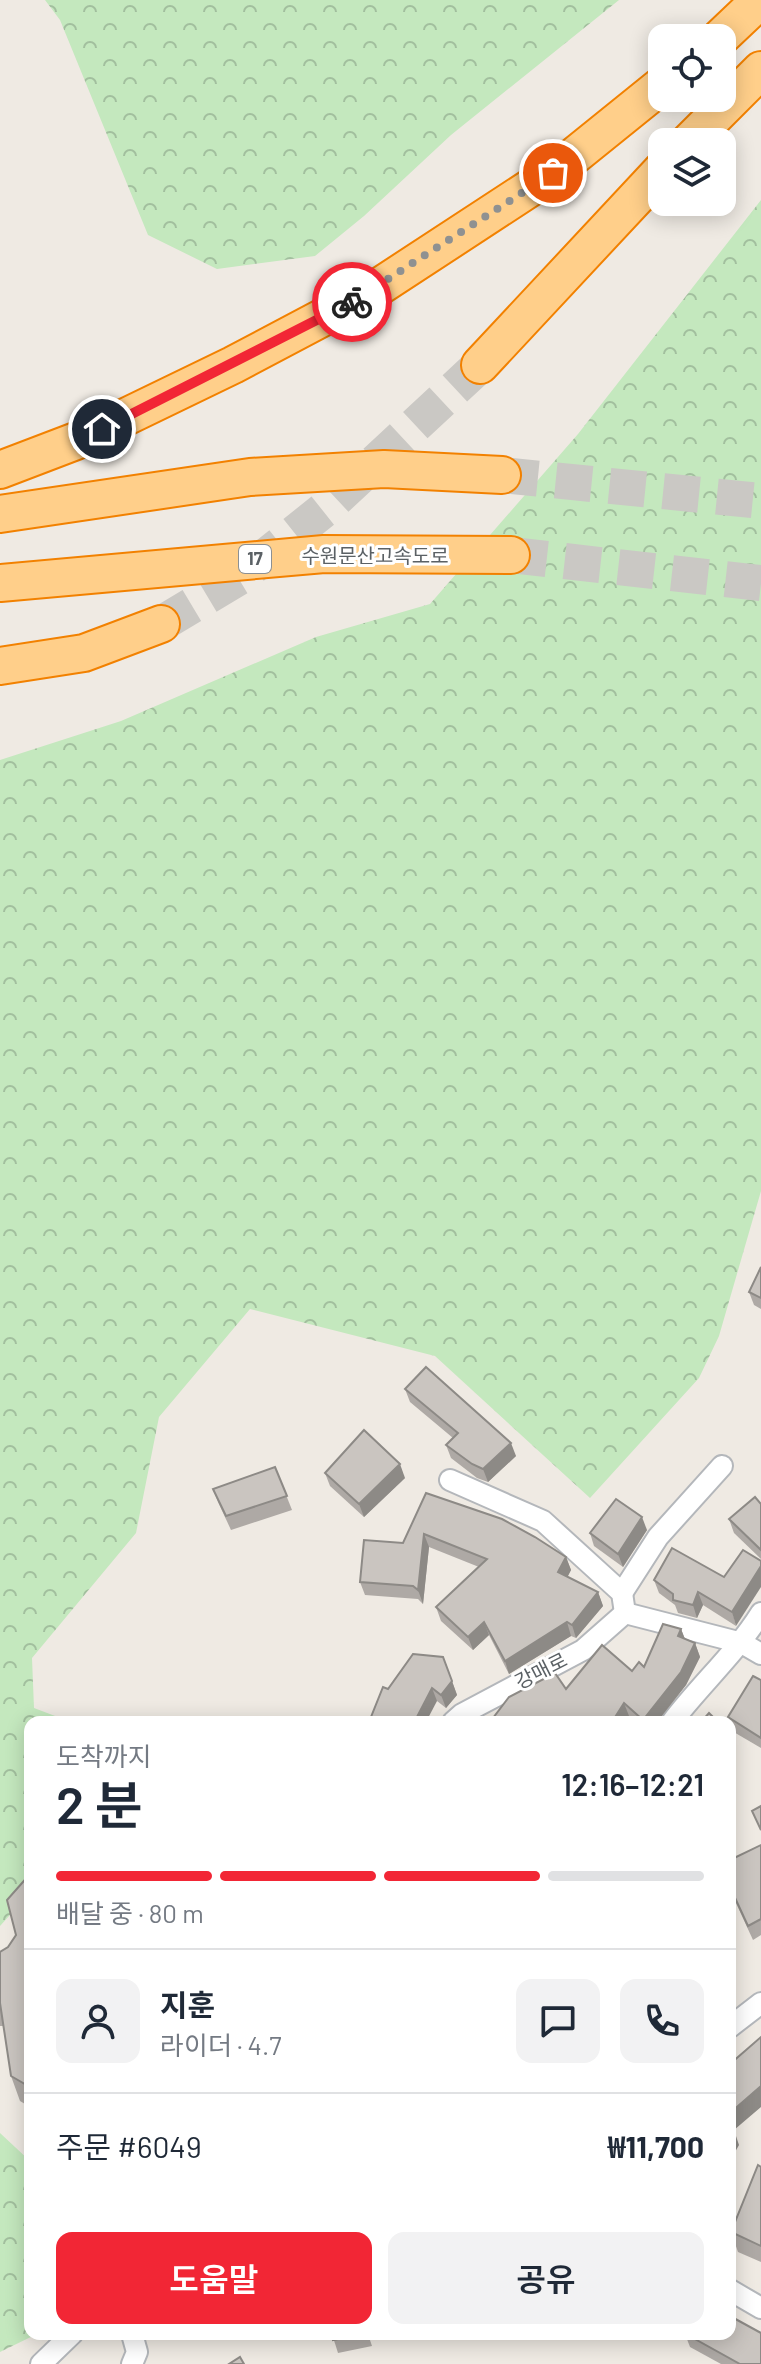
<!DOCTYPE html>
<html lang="ko">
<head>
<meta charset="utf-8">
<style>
  :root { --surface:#fff; --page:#f2f2f3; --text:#1f2937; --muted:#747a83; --line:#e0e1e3; --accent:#f22635 }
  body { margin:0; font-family:Barlow,"Noto Sans KR",sans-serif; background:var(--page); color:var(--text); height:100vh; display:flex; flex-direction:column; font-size:30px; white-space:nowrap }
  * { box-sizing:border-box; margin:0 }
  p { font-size:26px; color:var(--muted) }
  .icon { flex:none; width:44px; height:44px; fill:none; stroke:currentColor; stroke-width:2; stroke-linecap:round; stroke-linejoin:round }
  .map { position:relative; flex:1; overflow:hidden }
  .details { position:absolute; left:24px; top:1716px; width:712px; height:624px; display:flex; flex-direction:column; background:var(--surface); border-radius:16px; box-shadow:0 4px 20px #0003 }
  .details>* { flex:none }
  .tools { position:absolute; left:648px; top:24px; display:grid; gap:16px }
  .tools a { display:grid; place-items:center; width:88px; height:88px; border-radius:16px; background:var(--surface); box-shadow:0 4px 20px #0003; font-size:40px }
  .pin { position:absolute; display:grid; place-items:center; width:68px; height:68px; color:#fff; margin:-34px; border:4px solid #fff; border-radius:50%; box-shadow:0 2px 8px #0007 }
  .courier { position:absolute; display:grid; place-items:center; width:80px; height:80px; margin:-40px; border:6px solid #f22635; border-radius:50%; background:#fff; color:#222; box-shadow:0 2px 10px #0007 }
  .summary em { font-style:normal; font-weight:600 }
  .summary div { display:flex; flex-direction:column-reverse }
  .summary { display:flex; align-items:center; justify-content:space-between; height:136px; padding:0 32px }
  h1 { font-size:52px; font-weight:600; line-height:60px }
  .bar { display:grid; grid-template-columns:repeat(4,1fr); gap:12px 8px; align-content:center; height:96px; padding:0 32px }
  .bar i { height:10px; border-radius:6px; background:var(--line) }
  .bar .current { background:var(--accent) }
  .bar p { grid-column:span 4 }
  .line { display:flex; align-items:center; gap:20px; padding:0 32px; border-top:2px solid var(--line) }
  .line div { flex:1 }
  .round { display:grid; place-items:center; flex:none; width:84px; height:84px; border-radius:16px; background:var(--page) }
  .cta { display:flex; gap:16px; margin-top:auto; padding:16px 32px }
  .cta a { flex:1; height:92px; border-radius:16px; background:var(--accent); color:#fff; font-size:32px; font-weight:600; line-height:92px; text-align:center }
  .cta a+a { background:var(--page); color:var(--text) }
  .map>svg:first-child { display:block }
  .forest { fill:url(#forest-crowns) }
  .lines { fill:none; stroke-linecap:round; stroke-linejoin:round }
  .highway-tunnel { stroke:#cac8c4; stroke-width:36; stroke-dasharray:36 18; stroke-linecap:butt }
  .street-casing { stroke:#b4b7bb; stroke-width:24 }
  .highway-casing { stroke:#f28100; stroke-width:40 }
  .street { stroke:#fff; stroke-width:20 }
  .highway { stroke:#ffcf8a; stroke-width:36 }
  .wall { fill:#aea9a5 }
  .shaded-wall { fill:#8d8a86 }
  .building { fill:#cac5c0; stroke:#8d8a86; stroke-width:2 }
  .done { stroke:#8f9191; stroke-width:8; stroke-dasharray:0 14.4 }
  .route { stroke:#f22635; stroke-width:10 }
  .labels { text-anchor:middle; stroke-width:6; stroke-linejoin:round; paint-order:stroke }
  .shield { fill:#fff; stroke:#8c9093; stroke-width:2 }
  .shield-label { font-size:18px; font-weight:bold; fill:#5b6165 }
  .street-label { font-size:20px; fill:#5b6165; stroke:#fff }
</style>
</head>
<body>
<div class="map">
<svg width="761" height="2364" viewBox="0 0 761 2364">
  <defs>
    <pattern id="forest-crowns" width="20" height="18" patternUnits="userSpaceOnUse" patternTransform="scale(2)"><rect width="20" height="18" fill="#c4e8be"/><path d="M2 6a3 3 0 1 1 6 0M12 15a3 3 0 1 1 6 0" fill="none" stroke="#a2bf9e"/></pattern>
  </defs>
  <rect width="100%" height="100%" fill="#efeae3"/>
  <!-- forest -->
  <g class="forest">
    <path d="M45,0h574l-168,135 -87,81 -49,40 -98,13 -69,-34 -88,-215z"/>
    <path d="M761,200v991l-42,145 -20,42 -109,120 -155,-142 -185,-47 -91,108 -23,116 -104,125 2,50 37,14h-41v171l-30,33v-1166l121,-39 195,-84 114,-33 148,-170z"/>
    <path d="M0,2133l30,28v173h7l-37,18z"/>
  </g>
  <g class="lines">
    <!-- highway-tunnel -->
    <g class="highway-tunnel">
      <path d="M502,475l259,26"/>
      <path d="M511,555l250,28"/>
      <path d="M161,624l80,-48 85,-68 154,-143"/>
    </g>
    <!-- street casing -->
    <g class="street-casing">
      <g id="street">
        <path d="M450,1480l93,41 79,72 3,20 117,30 19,11"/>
        <path d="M622,1593l36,-56 64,-71"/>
        <path d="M453,1722l9,-8 121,-64 42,-37"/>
        <path d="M672,1722c29,-38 64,-69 89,-109"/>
        <path d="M730,2027l31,-24"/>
        <path d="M730,2290l31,18"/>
        <path d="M41,2364l31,-30"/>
        <path d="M132,2364l5,-12 -5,-18"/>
      </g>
    </g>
    <!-- highway casing -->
    <g class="highway-casing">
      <g id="highway">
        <path d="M720,38l40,-38"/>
        <path d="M689,142l72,-72"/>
        <path d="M480,365l182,-195"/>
        <path d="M0,470l76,-29 157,-76 138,-73 182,-119 109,-88"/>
        <path d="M0,514l250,-37 134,-8 118,6"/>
        <path d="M0,583l324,-29 187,1"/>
        <path d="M0,666l84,-13 77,-29"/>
      </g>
    </g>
    <!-- street -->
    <use href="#street" class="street"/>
    <!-- highway -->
    <use href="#highway" class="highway"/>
  </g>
  <!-- wall -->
  <g class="wall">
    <path d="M761,1267v42l-7,-4 -5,-13z"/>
    <path d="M405,1389l111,67 -28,26 -11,-4 -26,-20 -5,-13 7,-7 -43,-36z"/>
    <path d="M275,1467l17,43 -61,20 -13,-28 -5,-13z"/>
    <path d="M325,1473l80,5 -41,39 -34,-31z"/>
    <path d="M426,1493l140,64 5,13 -4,7 31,15 5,14 -27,32 -5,-2 -62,38 -20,-39 -16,15 -32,-29 -5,-14 43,-40 -50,-20 -6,57 -5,-5 -53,-4 -5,-13 43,-39z"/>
    <path d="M761,1504v55l-27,-26 -5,-14z"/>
    <path d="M647,1530l-24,37 -29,-21 -4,-13z"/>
    <path d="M724,1577l12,49 -33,-21 -6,13 -19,-5 -3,-8 -16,-12 -5,-13z"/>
    <path d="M681,1629l4,10 10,4 5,14 -14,28 -29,37h-22l-6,-6 -4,6h-135l76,-33 78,-22z"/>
    <path d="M443,1657l14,38 -11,13 -9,-7 -49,-12z"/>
    <path d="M761,1680v68l-29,-17 -4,-14z"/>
    <path d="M761,1845v90l-8,5 -23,-50v-30z"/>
    <path d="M30,1874v233l-10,-6 -9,-25 -7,-50h-4v-74l8,-5 8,-12z"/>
    <path d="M761,2167v95l-23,-10 -7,-20z"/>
    <path d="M332,2334h36l4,12 -34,7z"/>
    <path d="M685,2334l76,30h-40l-31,-17z"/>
  </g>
  <!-- shaded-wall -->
  <g class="shaded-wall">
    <path d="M511,1443l5,13 -28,26 -5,-13z"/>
    <path d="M400,1464l5,14 -41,39 -5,-13z"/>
    <path d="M642,1517l5,13 -24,37 -5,-13z"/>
    <path d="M424,1534l5,13 -6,57 -5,-14z"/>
    <path d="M566,1557l5,13 -8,16 -5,-14z"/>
    <path d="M761,1566v21l-25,39 -4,-14z"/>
    <path d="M598,1592l5,14 -27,32 -4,-13z"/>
    <path d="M698,1592l5,13 -6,13 -4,-13z"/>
    <path d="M484,1622l5,13 -16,15 -5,-13z"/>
    <path d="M567,1622l4,14 -62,38 -4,-13z"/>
    <path d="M681,1629l5,13 -8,-6z"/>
    <path d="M695,1643l5,14 -14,28 -29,37h-13l-1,-2z"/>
    <path d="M452,1681l5,14 -11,13 -5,-13z"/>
    <path d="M432,1688l5,13 -11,21h-17z"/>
    <path d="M624,1703l5,13 -4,6h-13z"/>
    <path d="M731,1734l4,13 -5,6v-18z"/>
    <path d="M761,2086v21l-27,23 5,15 -9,16v-48z"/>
  </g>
  <!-- building -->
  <g class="building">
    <path d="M761,1267v31l-12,-6z"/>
    <path d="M426,1367l85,76 -28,26 -11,-5 -26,-19 12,-12 -53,-44z"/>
    <path d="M364,1430l36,34 -41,40 -34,-31z"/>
    <path d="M275,1467l12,29 -61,20 -13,-27z"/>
    <path d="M426,1493l76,26 33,18 31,20 -8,15 40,20 -26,33 -5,-3 -62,39 -21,-39 -16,15 -32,-30 51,-48 -63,-25 -6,56 -5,-4 -53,-4 4,-42 39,3z"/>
    <path d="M755,1497l6,7v46l-32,-31z"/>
    <path d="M616,1499l26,18 -24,37 -28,-21z"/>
    <path d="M672,1548l52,29 19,-27 18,11v5l-29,46 -34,-20 -5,13 -20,-5v-6l-19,-14z"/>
    <path d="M663,1624l18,5 -3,7 17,7 -14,29 -38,48 -19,-17 -12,19h-122l19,-25 46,-24 11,16 36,-44 30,26 7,-9 5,5z"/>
    <path d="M413,1654l30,3 9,24 -11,14 -9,-7 -15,29 -8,5h-40l14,-35 5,2z"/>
    <path d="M753,1676l8,4v58l-33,-21z"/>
    <path d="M709,1713l9,9h-17z"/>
    <path d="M761,1806v24l-9,-19z"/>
    <path d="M761,1845v74l-13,7 -18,-39v-27z"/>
    <path d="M30,1874v213l-19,-11 -11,-73v-51l8,-5 8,-12 -9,-35z"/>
    <path d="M761,2037v49l-31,27v-49z"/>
    <path d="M758,2165l3,2v79l-30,-14z"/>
    <path d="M730,2316l31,17v31h-21l-54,-30h44z"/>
    <path d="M332,2334h31l-30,6z"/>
    <path d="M240,2357l4,7h-15z"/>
  </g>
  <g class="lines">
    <!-- done -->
    <path class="done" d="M352,302l201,-129"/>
    <!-- route -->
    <path class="route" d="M102,429l250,-127"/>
  </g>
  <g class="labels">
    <!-- shield labels -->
    <rect class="shield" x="239" y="545" width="32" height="28" rx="6"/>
    <g class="shield-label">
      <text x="255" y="565">17</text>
    </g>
    <!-- street labels -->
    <g class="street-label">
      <text x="375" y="563">수원문산고속도로</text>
      <text transform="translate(541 1671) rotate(-27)" y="7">강매로</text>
    </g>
  </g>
</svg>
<div class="tools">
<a><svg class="icon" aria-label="locate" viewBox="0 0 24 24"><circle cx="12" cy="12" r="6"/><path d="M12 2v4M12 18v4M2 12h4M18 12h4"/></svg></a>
<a><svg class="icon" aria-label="layers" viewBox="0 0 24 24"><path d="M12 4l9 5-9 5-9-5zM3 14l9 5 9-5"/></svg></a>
</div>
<div class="pin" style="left:553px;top:173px;background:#ea580c"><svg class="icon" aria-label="bag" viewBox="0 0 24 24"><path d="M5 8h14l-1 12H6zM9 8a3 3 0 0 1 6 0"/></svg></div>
<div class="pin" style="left:102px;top:429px;background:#1f2937"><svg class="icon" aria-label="home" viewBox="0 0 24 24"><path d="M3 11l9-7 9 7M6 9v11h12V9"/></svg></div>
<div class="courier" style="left:352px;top:302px"><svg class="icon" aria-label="bike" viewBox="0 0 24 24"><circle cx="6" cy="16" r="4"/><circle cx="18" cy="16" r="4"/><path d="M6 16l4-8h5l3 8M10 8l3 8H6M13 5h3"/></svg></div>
<section class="details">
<div class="summary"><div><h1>2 분</h1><p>도착까지</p></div><em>12:16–12:21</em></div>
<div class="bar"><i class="current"></i><i class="current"></i><i class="current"></i><i></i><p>배달 중 · 80 m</p></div>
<div class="line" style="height:144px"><a class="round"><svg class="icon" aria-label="person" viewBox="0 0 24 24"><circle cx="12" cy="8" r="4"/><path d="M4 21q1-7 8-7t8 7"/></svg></a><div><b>지훈</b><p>라이더 · 4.7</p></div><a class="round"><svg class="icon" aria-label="chat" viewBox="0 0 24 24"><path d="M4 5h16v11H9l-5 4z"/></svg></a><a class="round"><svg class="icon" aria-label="phone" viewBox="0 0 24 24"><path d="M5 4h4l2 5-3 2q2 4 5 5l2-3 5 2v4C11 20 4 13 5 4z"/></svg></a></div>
<div class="line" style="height:104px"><div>주문 #6049</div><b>₩11,700</b></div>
<div class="cta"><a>도움말</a><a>공유</a></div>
</section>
</div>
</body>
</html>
